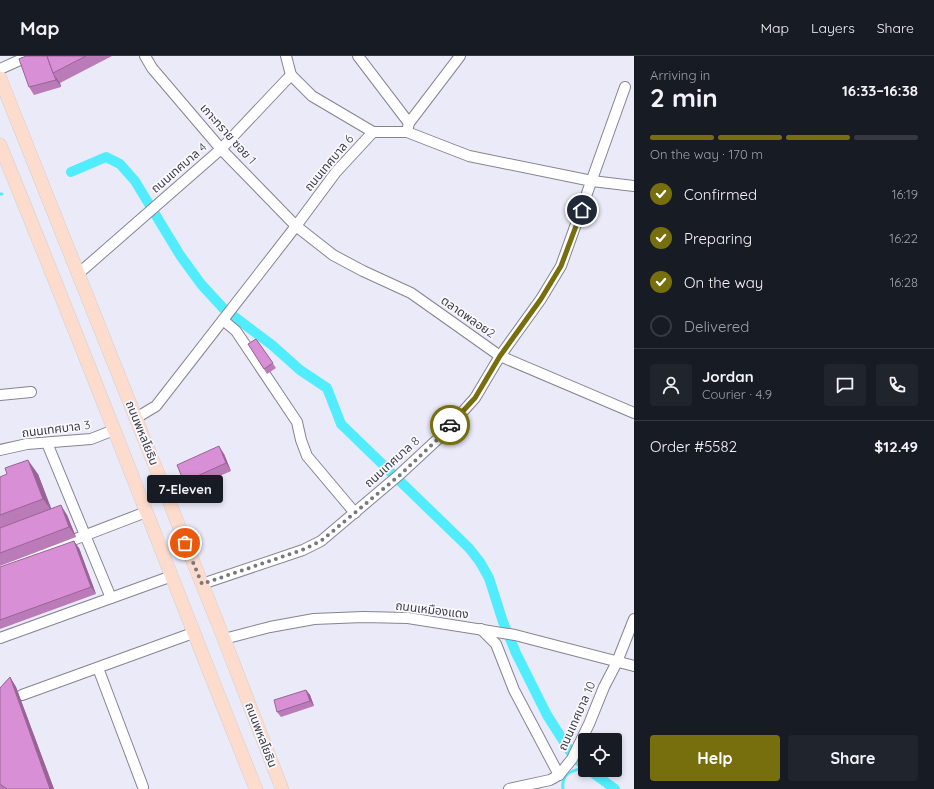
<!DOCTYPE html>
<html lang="en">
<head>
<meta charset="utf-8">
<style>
  :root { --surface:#171b24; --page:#20242c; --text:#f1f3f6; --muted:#9ea1a6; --line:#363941; --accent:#776f0e }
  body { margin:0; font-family:Quicksand,"Noto Sans Thai",sans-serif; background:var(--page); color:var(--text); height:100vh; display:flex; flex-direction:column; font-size:15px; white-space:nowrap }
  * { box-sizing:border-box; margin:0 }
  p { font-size:13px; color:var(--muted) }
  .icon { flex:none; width:22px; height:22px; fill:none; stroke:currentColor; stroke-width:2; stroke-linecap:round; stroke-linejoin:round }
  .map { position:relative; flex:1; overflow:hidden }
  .details { display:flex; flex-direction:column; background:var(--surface); width:300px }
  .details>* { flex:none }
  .fabs { position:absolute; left:578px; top:677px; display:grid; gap:8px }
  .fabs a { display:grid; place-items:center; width:44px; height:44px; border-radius:4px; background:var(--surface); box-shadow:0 2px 6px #0003; font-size:20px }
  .pin { position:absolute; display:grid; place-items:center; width:34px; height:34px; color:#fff; margin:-17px; border:2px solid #fff; border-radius:50%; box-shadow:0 1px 4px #0007 }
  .courier { position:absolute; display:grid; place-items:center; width:40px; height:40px; margin:-20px; border:3px solid #776f0e; border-radius:50%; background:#fff; color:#222; box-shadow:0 1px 5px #0007 }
  .bubble { position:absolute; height:28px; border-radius:4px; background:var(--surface); box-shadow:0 2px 6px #0003; font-size:13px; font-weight:700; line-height:28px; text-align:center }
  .summary em { font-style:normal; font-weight:700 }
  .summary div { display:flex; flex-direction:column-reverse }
  .summary { display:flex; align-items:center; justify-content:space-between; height:68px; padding:0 16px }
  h1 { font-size:26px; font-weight:700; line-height:30px }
  .bar { display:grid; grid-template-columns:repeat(4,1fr); gap:6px 4px; align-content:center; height:48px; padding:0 16px }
  .bar i { height:5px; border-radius:3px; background:var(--line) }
  .bar .current { background:var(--accent) }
  .bar p { grid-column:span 4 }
  .line { display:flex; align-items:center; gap:10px; padding:0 16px; border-top:1px solid var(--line) }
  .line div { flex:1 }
  .round { display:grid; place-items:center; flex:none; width:42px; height:42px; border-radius:4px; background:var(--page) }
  ol { padding:0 16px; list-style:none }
  li { display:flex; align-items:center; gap:12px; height:44px }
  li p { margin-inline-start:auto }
  li .icon { padding:4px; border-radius:50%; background:var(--accent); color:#fff; stroke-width:4 }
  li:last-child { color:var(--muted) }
  li i { width:22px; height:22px; border:2px solid var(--line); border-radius:50% }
  .cta { display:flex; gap:8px; margin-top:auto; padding:8px 16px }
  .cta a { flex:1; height:46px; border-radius:4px; background:var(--accent); color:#fff; font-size:16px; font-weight:700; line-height:46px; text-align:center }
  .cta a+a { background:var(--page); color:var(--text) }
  header { display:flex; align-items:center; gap:24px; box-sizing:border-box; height:56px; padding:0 20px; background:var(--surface); border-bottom:1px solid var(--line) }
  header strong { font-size:19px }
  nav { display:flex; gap:22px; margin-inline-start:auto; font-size:14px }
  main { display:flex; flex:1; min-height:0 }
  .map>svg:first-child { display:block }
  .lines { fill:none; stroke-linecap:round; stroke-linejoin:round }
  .stream { stroke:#51ecfd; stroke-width:3 }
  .canal { stroke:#51ecfd; stroke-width:10 }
  .minor-casing { stroke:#868492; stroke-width:12 }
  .major-casing { stroke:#d0d0d1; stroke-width:14 }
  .minor { stroke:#fff; stroke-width:10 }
  .major { stroke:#fddccd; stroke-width:13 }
  .wall { fill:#bb7bb8 }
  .shaded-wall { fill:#986496 }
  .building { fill:#d98fd6; stroke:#986496 }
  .done { stroke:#797881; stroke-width:4; stroke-dasharray:0 7.2 }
  .route { stroke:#776f0e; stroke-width:5 }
  .labels { text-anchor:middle; stroke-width:3.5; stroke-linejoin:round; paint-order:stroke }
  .street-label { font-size:12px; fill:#3b3b41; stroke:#f9f8fe }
</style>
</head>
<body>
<header>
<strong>Map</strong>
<nav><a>Map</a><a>Layers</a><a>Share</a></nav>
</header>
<main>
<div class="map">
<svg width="634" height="733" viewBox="0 0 634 733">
  <rect width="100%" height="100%" fill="#ebeaf9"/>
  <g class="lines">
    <!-- stream -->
    <g class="stream">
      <path d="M0,138h2"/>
      <path d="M563,733c-2,-16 9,-18 22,-22"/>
    </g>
    <!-- canal -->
    <g class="canal">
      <path d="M71,116l35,-15 14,7 15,17 45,74 21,29 22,24 49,37 28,25 27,18 14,36 128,124 11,14 9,16 14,44 13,31 31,62 26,41 12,10"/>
      <path d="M589,714l26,19"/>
    </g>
    <!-- minor casing -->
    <g class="minor-casing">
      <g id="minor">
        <path d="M145,0l7,12 69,81 75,77 37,29 30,16 48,22 89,63 134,57"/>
        <path d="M286,0l5,19 21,21 61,36"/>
        <path d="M358,0l51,67"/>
        <path d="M0,13l29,-13"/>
        <path d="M407,76l2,-9 51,-67"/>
        <path d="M78,218l143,-125 70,-74"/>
        <path d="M223,264l13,11 61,91 4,18 6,16 48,57"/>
        <path d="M0,339l31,-3"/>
        <path d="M136,362l20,-12 140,-180 40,-54 37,-40h34l62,24 123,25 42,5"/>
        <path d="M47,387l64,155"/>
        <path d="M0,394l27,-6 64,-5 23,-9"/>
        <path d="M0,512l146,-56"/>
        <path d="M202,528l101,-34 18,-9 78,-66 41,-38 35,-39 25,-42 41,-57 20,-33 64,-179"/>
        <path d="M481,573l15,15 18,46 45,85"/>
        <path d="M0,582l172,-62"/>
        <path d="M224,583l46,-12 44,-8 49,-2 45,1 107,17 119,31"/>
        <path d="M98,612l45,119"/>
        <path d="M22,639l171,-62"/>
        <path d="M509,733l41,-9 9,-5 13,-16 17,-35 15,-37 13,-25 17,-43"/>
      </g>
    </g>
    <!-- major casing -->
    <g class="major-casing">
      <g id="major">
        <path d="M0,22l224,561 58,150"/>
        <path d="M0,89c88,214 170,430 256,644"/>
      </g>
    </g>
    <!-- minor -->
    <use href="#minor" class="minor"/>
    <!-- major -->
    <use href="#major" class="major"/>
  </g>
  <!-- wall -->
  <g class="wall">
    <path d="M26,0h86l-52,27 1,4 -27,8 -5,-8z"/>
    <path d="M256,283l20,29 -9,6 -19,-30z"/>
    <path d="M224,398l7,17 -41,18 -6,-7z"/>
    <path d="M38,418l13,35 16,6 9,22 -76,29v-89z"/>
    <path d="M79,492l17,46 -96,35v-62z"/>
    <path d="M10,621l6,10 38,102h-54v-101z"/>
    <path d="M306,634l4,5 4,11 -33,11 -4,-5z"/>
  </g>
  <!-- shaded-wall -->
  <g class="shaded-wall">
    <path d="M55,20l5,7 1,4 -5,-7z"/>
    <path d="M219,390l5,8 7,17 -5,-8z"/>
    <path d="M28,404l10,14 15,39 -10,-14z"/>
    <path d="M61,449l6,10 9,22 -7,-10z"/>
    <path d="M74,485l5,7 17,46 -5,-7z"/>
    <path d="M10,621l6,10 38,102h-4z"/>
    <path d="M306,634l4,5 4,11 -4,-5z"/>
  </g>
  <!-- building -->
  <g class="building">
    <path d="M26,0h21l6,17 3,7 -27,7 -10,-28z"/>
    <path d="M47,0h39l-33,17z"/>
    <path d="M256,283l17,24 -9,6 -16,-25z"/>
    <path d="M219,390l7,17 -42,19 -7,-17z"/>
    <path d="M28,404l15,39 -43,16v-38l7,-3 -2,-6z"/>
    <path d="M61,449l8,22 -69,26v-25z"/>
    <path d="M74,485l17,46 -91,33v-53z"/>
    <path d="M10,621l40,112h-43l-7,-5v-96z"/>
    <path d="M306,634l4,11 -33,11 -3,-12z"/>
  </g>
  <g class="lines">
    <!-- done -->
    <path class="done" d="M185,487l17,41 100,-34 19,-9 79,-66 40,-38 10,-12"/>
    <!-- route -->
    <path class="route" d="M450,369l25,-27 25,-42 41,-57 20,-33 21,-56"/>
  </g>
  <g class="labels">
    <!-- street labels -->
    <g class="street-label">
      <text transform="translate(228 78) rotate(48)" y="4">เกาะทราย ซอย 1</text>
      <text transform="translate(329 107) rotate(-50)" y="4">ถนนเทศบาล 6</text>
      <text transform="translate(179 112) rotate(-41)" y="4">ถนนเทศบาล 4</text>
      <text transform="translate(468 261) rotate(35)" y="4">ตลาดพลอย2</text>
      <text transform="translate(56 373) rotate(-7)" y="4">ถนนเทศบาล 3</text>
      <text transform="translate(142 377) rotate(68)" y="4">ถนนพหลโยธิน</text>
      <text transform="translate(392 406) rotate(-42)" y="4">ถนนเทศบาล 8</text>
      <text transform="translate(432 554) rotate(7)" y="4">ถนนเหมืองแดง</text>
      <text transform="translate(577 660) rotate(-66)" y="4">ถนนเทศบาล 10</text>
      <text transform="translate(261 679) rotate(69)" y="4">ถนนพหลโยธิน</text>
    </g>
  </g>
</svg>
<div class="fabs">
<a><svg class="icon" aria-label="locate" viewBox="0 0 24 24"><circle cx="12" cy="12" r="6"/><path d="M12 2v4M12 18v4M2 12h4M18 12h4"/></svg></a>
</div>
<div class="pin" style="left:185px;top:487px;background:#ea580c"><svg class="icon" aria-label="bag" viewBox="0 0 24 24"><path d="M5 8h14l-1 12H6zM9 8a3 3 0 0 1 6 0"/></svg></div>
<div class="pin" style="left:582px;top:154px;background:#1f2937"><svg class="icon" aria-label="home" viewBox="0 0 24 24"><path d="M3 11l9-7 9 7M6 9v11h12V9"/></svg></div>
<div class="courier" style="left:450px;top:369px"><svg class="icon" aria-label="car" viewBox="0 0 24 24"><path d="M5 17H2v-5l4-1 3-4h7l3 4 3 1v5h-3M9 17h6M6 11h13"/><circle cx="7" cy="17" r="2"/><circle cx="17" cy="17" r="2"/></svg></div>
<div class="bubble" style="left:147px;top:419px;width:76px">7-Eleven</div>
</div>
<section class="details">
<div class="summary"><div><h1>2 min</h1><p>Arriving in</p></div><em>16:33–16:38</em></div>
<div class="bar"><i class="current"></i><i class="current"></i><i class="current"></i><i></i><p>On the way · 170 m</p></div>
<ol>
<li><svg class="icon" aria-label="check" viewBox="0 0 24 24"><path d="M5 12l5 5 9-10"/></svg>Confirmed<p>16:19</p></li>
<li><svg class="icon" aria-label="check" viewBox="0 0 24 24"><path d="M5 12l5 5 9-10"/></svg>Preparing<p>16:22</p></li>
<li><svg class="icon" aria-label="check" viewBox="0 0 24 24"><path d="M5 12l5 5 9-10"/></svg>On the way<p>16:28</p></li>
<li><i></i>Delivered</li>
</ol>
<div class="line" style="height:72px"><a class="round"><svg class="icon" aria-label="person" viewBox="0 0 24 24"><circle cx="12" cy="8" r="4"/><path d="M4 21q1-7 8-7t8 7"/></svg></a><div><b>Jordan</b><p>Courier · 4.9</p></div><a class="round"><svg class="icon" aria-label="chat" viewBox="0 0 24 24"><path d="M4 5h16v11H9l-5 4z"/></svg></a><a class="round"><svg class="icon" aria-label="phone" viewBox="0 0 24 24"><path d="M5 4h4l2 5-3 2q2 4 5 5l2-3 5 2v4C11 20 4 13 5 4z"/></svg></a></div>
<div class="line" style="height:52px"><div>Order #5582</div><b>$12.49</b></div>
<div class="cta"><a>Help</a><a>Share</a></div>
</section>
</main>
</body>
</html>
